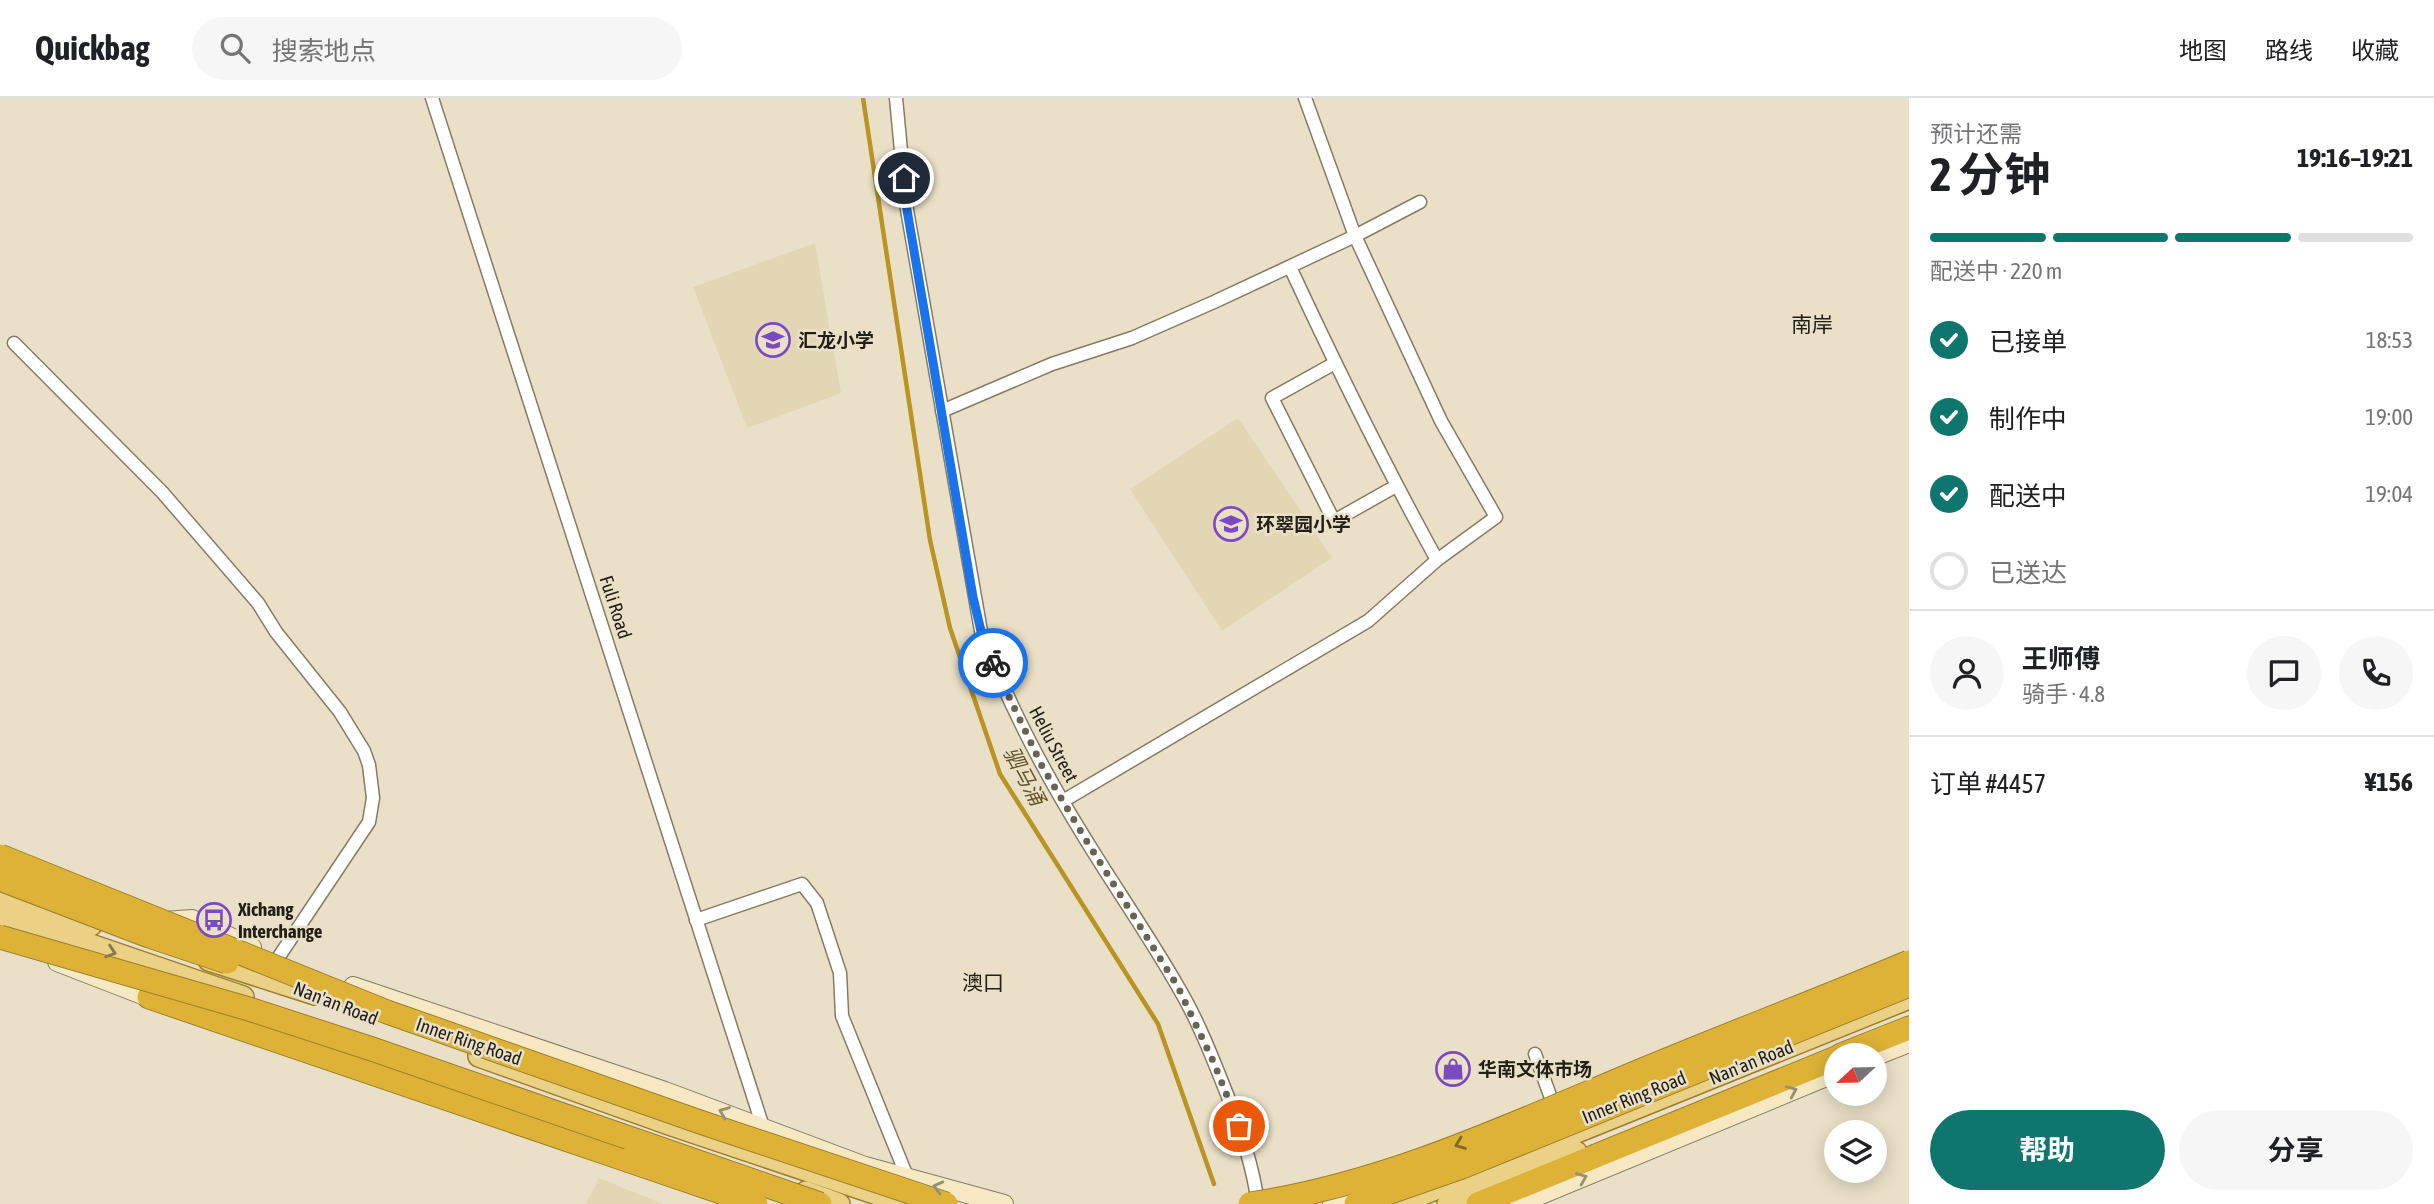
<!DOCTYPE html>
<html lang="zh">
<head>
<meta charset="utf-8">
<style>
  :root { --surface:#fff; --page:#f6f6f6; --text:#202124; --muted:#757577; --line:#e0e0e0; --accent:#0f766e }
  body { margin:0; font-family:"Asap Condensed","Noto Sans SC",sans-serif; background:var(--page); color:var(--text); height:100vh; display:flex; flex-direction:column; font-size:26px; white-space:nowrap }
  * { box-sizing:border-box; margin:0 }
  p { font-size:23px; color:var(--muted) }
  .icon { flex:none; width:38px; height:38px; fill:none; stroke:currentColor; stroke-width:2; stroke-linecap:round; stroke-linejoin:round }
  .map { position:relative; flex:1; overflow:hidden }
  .panel { display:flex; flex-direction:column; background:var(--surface); width:525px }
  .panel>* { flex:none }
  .needle { width:46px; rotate:248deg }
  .fabs { position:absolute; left:1824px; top:945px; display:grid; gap:14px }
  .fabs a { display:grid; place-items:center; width:63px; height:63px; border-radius:50%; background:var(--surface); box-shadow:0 4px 18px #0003; font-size:35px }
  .pin { position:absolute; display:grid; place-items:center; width:60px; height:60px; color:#fff; margin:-30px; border:4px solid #fff; border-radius:50%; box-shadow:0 2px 7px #0007 }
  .courier { position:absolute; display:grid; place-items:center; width:70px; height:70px; margin:-35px; border:5px solid #1a73e8; border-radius:50%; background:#fff; color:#222; box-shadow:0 2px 9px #0007 }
  .overview em { font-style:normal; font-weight:700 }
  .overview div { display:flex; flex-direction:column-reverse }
  .overview { display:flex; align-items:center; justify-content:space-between; height:119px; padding:0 21px }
  h1 { font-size:46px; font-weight:700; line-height:52px }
  .bar { display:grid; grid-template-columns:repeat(4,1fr); gap:10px 7px; align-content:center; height:84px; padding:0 21px }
  .bar i { height:9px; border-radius:5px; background:var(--line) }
  .bar .selected { background:var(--accent) }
  .bar p { grid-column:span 4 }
  .line { display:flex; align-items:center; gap:18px; padding:0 21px; border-top:2px solid var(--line) }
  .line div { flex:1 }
  .round { display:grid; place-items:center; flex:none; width:74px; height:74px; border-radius:37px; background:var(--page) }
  ol { padding:0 21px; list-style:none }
  li { display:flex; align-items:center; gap:21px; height:77px }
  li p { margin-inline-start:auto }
  li .icon { padding:7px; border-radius:50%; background:var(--accent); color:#fff; stroke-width:4 }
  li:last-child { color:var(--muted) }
  li i { width:38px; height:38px; border:4px solid var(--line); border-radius:50% }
  .primary-button { display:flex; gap:14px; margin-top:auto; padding:14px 21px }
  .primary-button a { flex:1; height:80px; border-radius:42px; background:var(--accent); color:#fff; font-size:28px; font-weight:700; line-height:80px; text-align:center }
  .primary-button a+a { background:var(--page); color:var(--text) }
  header { display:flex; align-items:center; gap:42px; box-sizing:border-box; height:98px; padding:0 35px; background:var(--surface); border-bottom:2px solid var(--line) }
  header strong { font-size:33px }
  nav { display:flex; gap:38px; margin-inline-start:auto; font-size:24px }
  .search { width:490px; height:63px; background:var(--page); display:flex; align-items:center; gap:18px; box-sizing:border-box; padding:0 24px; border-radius:38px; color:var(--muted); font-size:26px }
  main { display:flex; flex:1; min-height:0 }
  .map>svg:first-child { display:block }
  .built { fill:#e3d6b5 }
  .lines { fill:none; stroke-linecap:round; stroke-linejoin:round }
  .stream { stroke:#b99324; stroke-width:4.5 }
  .street-casing { stroke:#867c65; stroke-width:15 }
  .secondary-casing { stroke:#867c65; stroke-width:20 }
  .primary-casing { stroke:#9c7f2b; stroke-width:24 }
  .highway-casing { stroke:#9c7f2b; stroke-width:25 }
  .street { stroke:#fff; stroke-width:12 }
  .secondary { stroke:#f5e8c3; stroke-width:18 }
  .primary { stroke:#ebd186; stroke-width:21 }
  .highway { stroke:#ddb236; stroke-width:23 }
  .highway-bridge-casing { stroke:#9c7f2b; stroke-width:25; stroke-linecap:butt }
  .highway-bridge { stroke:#ddb236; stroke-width:23 }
  .oneway { stroke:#87784e }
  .oneway2 { stroke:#968e75 }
  .oneway3 { stroke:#806826 }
  .done { stroke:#696354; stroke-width:7; stroke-dasharray:0 12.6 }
  .route { stroke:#1a73e8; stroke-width:9 }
  .labels { text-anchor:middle; stroke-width:5; stroke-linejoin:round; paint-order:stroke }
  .poi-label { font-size:19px; font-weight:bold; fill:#231f16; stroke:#eae0c7; text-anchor:start }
  .street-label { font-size:19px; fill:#231f16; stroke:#eae0c7 }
  .neighbourhood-label { font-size:21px; fill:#231f16; stroke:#eae0c7 }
  .water-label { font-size:21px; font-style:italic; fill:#635328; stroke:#eae0c7 }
</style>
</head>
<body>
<header>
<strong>Quickbag</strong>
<div class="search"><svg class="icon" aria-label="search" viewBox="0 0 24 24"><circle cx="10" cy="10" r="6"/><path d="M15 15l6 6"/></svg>搜索地点</div>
<nav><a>地图</a><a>路线</a><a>收藏</a></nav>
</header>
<main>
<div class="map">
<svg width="1909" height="1106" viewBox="0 0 1909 1106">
  <rect width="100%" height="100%" fill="#eae0c7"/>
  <!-- built -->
  <g class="built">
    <path d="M815,145l26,150 -94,35 -54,-141z"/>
    <path d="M1238,320l94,140 -110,73 -92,-142z"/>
    <path d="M599,1080l64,26h-77z"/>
  </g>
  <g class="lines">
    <!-- stream -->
    <path class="stream" d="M863,0l67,442 20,88 50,146 158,250 56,160"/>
    <!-- street casing -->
    <g class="street-casing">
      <g id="street">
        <path d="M432,0l331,1029"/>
        <path d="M896,0l10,106 75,427c27,74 64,143 105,209 30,49 63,96 91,145 21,35 36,74 51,112 13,35 25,69 30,107"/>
        <path d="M1290,169c46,99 94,197 147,293"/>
        <path d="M14,245l148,149 96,111 18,29 64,80 24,39 5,14 4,33 -4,24 -91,136"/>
        <path d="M1335,265l-63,35 62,123 62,-35"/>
        <path d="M942,313l110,-47 80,-26 82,-36 141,-66 65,-34"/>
        <path d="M1063,703l305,-180 69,-61 59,-43 -55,-96 -86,-185 -50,-138"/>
        <path d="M696,822l106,-36 15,19 23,70 2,43 66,163 -1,3"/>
        <path d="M1535,956l21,58"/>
      </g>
    </g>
    <!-- secondary casing -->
    <g class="secondary-casing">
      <g id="secondary">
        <path d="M164,823l28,-2 60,28"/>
        <path d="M57,864l101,39"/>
        <path d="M353,888l312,105 200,75 139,38"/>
        <path d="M1874,959l35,-14"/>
        <path d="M1332,1106l35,-10"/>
        <path d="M1519,1106l317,-131"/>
      </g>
    </g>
    <!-- primary casing -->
    <g class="primary-casing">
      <g id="primary">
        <path d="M0,796l91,31"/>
        <path d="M0,816l243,83"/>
        <path d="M209,862l106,34"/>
        <path d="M479,958l193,69 235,79"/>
        <path d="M806,1094l33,12"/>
        <path d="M1398,1106l511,-206"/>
        <path d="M1448,1106l128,-52"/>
      </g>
    </g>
    <!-- highway casing -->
    <g class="highway-casing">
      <g id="highway">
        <path d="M149,899l478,163"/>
        <path d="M1841,957l68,-27"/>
        <path d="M1478,1106l358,-146"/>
      </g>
    </g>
    <!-- street -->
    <use href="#street" class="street"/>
    <!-- secondary -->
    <use href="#secondary" class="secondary"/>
    <!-- primary -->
    <use href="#primary" class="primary"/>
    <!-- highway -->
    <use href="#highway" class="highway"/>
    <!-- highway-bridge casing -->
    <g class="highway-bridge-casing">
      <g id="highway-bridge">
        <path d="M0,758l387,156 313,110 246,82"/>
        <path d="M0,781l149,57 78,26"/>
        <path d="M0,839l249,72 123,40 448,155"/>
        <path d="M627,1062l129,44"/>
        <path d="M1250,1106c130,-19 252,-75 373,-126 95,-40 191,-76 286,-116"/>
        <path d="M1356,1106l106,-37 447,-182"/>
      </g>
    </g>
    <!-- highway-bridge -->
    <use href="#highway-bridge" class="highway-bridge"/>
  </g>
  <!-- one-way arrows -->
  <defs><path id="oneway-chevron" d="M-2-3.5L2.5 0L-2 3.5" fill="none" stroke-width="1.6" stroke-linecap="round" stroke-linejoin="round" transform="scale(1.75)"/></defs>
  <use class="oneway" href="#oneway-chevron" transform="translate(111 854) rotate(18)"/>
  <g class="oneway2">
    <use href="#oneway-chevron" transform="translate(1792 993) rotate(-23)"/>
    <use href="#oneway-chevron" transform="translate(724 1014) rotate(-159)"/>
    <use href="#oneway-chevron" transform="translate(1582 1080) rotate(-22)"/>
    <use href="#oneway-chevron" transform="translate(938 1089) rotate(-166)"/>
  </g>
  <use class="oneway3" href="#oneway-chevron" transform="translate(1460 1046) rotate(159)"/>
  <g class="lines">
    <!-- done -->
    <path class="done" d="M993,565l49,103 44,74 92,147 36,76 25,63"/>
    <!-- route -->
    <path class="route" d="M904,80l2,26 67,393 8,34 12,32"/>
  </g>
  <!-- icons -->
  <defs>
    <g id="school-ring" transform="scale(1.75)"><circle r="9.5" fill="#eae0c7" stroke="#7a4ac2" stroke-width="1.5"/><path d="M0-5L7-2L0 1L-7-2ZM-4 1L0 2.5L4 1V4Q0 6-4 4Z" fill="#7a4ac2"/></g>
    <g id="bus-ring" transform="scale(1.75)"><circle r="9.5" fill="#eae0c7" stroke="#7a4ac2" stroke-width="1.5"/><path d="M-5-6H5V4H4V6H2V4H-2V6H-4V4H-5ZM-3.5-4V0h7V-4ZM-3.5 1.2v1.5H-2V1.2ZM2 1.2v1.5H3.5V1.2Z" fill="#7a4ac2"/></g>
    <g id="shop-ring" transform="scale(1.75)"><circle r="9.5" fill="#eae0c7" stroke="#7a4ac2" stroke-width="1.5"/><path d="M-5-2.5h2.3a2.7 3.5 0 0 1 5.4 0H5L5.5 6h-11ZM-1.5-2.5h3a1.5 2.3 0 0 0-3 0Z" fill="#7a4ac2"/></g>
  </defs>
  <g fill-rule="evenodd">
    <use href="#school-ring" x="773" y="242"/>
    <use href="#school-ring" x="1231" y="426"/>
    <use href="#bus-ring" x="214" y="822"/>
    <use href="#shop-ring" x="1453" y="971"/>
  </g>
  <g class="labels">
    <!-- poi labels -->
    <g class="poi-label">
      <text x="798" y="249">汇龙小学</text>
      <text x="1256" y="433">环翠园小学</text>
      <text x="238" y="818">Xichang<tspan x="238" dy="22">Interchange</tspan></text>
      <text x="1478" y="978">华南文体市场</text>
    </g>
    <!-- street labels -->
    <g class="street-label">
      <text transform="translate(616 509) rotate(72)" y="7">Fuli Road</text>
      <text transform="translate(1054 646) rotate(62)" y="7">Heliu Street</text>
      <text transform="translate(336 905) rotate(21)" y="7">Nan'an Road</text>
      <text transform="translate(469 943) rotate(19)" y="7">Inner Ring Road</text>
      <text transform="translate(1751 964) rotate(-22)" y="7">Nan'an Road</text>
      <text transform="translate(1634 999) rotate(-22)" y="7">Inner Ring Road</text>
    </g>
    <!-- neighbourhood labels -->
    <g class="neighbourhood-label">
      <text x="1812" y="234">南岸</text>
      <text x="983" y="892">澳口</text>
    </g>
    <!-- water labels -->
    <g class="water-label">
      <text transform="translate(1024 678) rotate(62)" y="7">驷马涌</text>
    </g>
  </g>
</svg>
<div class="fabs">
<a><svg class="needle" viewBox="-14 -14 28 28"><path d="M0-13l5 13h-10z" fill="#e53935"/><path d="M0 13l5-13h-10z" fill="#757577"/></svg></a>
<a><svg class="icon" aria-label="layers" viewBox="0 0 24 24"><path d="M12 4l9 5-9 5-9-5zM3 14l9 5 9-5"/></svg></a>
</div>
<div class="pin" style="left:1239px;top:1028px;background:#ea580c"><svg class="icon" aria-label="bag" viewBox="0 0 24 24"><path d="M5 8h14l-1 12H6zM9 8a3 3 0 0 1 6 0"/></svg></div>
<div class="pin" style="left:904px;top:80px;background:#1f2937"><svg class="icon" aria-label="home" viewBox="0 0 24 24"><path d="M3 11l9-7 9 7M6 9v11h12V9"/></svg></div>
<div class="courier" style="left:993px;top:565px"><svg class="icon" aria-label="bike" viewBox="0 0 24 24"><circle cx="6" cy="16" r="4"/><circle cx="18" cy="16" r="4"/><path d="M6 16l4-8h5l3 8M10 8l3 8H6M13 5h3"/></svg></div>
</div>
<section class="panel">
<div class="overview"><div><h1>2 分钟</h1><p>预计还需</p></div><em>19:16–19:21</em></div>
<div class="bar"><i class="selected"></i><i class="selected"></i><i class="selected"></i><i></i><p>配送中 · 220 m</p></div>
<ol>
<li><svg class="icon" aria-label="check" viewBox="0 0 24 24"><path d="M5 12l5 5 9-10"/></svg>已接单<p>18:53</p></li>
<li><svg class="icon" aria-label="check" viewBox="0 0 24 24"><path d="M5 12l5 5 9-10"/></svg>制作中<p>19:00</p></li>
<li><svg class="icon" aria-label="check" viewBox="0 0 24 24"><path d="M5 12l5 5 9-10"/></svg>配送中<p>19:04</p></li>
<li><i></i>已送达</li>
</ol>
<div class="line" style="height:126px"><a class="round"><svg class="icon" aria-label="person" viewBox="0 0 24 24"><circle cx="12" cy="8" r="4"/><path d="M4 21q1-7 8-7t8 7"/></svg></a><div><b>王师傅</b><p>骑手 · 4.8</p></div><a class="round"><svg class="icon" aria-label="chat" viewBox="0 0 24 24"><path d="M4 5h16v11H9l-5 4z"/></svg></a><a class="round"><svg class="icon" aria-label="phone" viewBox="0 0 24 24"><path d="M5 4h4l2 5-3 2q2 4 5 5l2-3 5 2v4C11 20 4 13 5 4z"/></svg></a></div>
<div class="line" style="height:91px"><div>订单 #4457</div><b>¥156</b></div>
<div class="primary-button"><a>帮助</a><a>分享</a></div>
</section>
</main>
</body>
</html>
